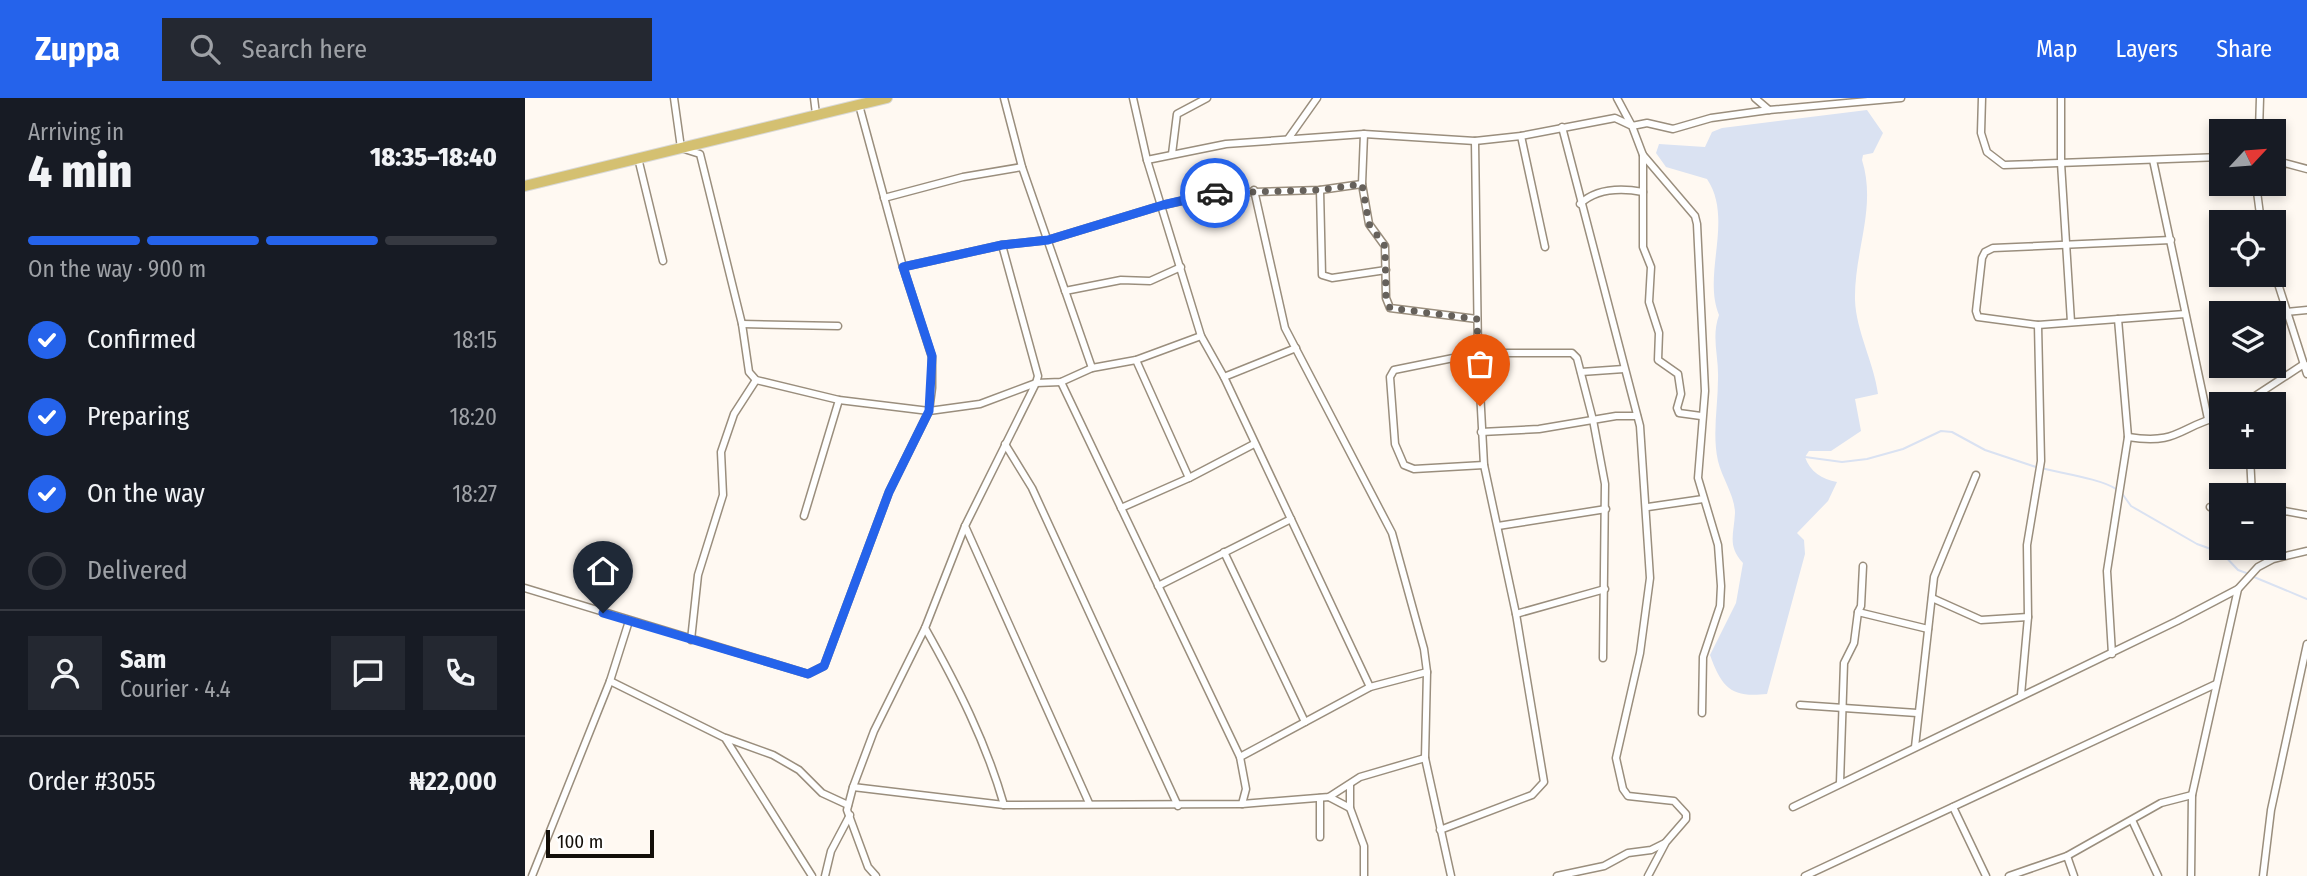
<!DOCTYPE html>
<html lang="en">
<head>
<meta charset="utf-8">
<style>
  :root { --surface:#171b24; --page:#242831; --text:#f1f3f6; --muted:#9ea1a6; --line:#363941; --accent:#2563eb }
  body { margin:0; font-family:"Fira Sans Condensed",sans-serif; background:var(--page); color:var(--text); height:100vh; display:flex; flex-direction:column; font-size:26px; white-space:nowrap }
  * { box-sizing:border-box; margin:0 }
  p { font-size:23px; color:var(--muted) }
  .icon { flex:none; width:38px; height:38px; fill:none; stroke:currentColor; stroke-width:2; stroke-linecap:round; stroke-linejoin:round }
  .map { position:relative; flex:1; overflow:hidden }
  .side { display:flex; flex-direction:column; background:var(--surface); width:525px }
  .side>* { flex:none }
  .needle { width:46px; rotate:64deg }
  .tools { position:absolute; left:1684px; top:21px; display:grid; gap:14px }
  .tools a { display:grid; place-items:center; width:77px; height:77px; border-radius:0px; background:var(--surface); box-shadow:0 4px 10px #0003; font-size:35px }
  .scale { position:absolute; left:21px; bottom:18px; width:108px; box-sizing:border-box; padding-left:7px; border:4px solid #130f09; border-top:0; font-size:19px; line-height:24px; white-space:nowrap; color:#130f09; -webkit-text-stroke:5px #fff; paint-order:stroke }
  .pin { position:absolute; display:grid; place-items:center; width:60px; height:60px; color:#fff; margin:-72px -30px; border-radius:50% 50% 50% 0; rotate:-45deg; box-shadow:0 0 7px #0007 }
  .pin .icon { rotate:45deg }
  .courier { position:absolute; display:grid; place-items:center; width:70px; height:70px; margin:-35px; border:5px solid #2563eb; border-radius:50%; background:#fff; color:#222; box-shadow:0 2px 9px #0007 }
  .overview em { font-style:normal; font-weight:800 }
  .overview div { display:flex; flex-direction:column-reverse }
  .overview { display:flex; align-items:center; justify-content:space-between; height:119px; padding:0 28px }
  h1 { font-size:46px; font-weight:800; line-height:52px }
  .bar { display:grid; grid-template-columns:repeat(4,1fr); gap:10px 7px; align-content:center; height:84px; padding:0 28px }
  .bar i { height:9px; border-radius:5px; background:var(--line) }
  .bar .on { background:var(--accent) }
  .bar p { grid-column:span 4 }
  .line { display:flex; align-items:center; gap:18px; padding:0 28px; border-top:2px solid var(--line) }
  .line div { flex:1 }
  .round { display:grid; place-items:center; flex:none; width:74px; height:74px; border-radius:0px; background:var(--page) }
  ol { padding:0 28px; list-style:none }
  li { display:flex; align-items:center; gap:21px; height:77px }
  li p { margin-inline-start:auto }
  li .icon { padding:7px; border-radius:50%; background:var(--accent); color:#fff; stroke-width:4 }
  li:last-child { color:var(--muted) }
  li i { width:38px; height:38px; border:4px solid var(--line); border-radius:50% }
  header { display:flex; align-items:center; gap:42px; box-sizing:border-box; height:98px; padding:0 35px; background:var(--accent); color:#fff }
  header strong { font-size:33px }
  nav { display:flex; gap:38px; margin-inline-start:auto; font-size:24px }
  .search { width:490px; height:63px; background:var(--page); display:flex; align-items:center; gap:18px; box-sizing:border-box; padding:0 24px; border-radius:0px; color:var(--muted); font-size:26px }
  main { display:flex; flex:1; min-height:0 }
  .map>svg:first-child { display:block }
  .water { fill:#dae2f2 }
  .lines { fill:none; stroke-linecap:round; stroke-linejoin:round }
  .stream { stroke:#dae2f2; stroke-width:2 }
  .street-casing { stroke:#9a8e7d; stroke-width:9 }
  .primary-casing { stroke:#d9d9d8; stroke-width:12 }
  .street { stroke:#fff; stroke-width:6 }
  .primary { stroke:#d4c071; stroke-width:10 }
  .done { stroke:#66615b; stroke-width:7; stroke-dasharray:0 12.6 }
  .route { stroke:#2563eb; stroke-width:9 }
</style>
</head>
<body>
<header>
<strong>Zuppa</strong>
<div class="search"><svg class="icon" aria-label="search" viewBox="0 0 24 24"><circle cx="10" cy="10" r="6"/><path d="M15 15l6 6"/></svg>Search here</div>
<nav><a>Map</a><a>Layers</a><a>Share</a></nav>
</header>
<main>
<section class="side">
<div class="overview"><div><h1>4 min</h1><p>Arriving in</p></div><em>18:35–18:40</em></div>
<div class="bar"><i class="on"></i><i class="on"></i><i class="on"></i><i></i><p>On the way · 900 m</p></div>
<ol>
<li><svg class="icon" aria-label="check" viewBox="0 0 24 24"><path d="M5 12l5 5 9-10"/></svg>Confirmed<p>18:15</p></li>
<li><svg class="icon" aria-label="check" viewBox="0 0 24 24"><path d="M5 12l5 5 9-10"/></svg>Preparing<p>18:20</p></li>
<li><svg class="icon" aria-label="check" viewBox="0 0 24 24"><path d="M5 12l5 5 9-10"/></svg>On the way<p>18:27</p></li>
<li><i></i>Delivered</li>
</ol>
<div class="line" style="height:126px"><a class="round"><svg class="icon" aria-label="person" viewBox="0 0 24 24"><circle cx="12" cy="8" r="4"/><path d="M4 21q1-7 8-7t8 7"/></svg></a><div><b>Sam</b><p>Courier · 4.4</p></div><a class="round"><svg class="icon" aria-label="chat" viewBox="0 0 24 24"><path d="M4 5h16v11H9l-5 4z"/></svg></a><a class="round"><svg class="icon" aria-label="phone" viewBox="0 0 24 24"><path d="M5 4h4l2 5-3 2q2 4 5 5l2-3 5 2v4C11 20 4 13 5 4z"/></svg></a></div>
<div class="line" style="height:91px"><div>Order #3055</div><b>₦22,000</b></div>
</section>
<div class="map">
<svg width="1782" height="778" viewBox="0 0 1782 778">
  <rect width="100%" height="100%" fill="#fff9f2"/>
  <!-- water -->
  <path class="water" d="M1342,12l16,23 -10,20 -10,2 -1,5c15,48 -8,91 -7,140 1,31 19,63 23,94l-23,5 6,32 -30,20h-22l-4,6c5,15 17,22 32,25l-9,19 -31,32 7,7 1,14 -38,140c-36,4 -45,-6 -57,-39l26,-52 7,-40c-16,-17 -9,-29 -8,-50 0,-17 -13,-35 -17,-52 -6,-27 0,-55 0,-82 1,-23 -7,-41 1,-64 -17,-41 15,-96 -12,-136l-41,-12 -10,-14 3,-9 46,3 7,-15 10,-4z"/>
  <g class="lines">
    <!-- stream -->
    <g class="stream">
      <path d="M1280,359l37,5 25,-3 36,-10 38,-18 11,1 33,18 51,17"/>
      <path d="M1516,370c19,5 61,11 75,21"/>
      <path d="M1596,394l10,14 66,38 25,9 16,17 11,4"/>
      <path d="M1729,479l53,22"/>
    </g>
    <!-- street casing -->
    <g class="street-casing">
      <g id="street">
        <path d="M149,0l7,50 19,6 42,170 7,48 7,8 83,20 90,11 51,-7 56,-21 25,-1 31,-14 44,-8 65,-24"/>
        <path d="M289,0l2,16"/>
        <path d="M479,0l18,69 70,201"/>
        <path d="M608,0l14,62 54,176 23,41 146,310"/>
        <path d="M1092,0l15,28 15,-3 26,6 38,-11 58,-8 132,-12"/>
        <path d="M1230,0l14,12"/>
        <path d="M1457,0l-1,35 6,19 17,13 217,-8"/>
        <path d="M1536,0v65l10,159"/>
        <path d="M1037,29l78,299 10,152 -10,75 -24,105 7,31 5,7 46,5 12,13v5l-20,23 -18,34"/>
        <path d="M1734,33l1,-33"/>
        <path d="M839,36l-2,50 7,40 16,22 1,52 4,10 87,11"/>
        <path d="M996,38l24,111"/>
        <path d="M763,41l29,-41"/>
        <path d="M647,56l5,-40 30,-16"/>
        <path d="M1118,57v92l8,20 -2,35 10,31 -1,27 20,14 3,20 -4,14 2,5 22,3"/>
        <path d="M113,60l25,103"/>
        <path d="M622,62l79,-16 138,-10 111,7 46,-5 94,-18 17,8 11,29 52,61 2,8 8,167 -7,87 20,67 3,41 -1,20 -17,51 -1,56"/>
        <path d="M1628,62l55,259"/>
        <path d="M1748,62l34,9"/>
        <path d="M1731,86l5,38"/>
        <path d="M729,92l31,138 107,205 32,116 3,23 -2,86 26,118"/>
        <path d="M795,92l2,85 10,3 54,-8"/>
        <path d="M359,100l79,-21 59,-10"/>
        <path d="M1055,106c17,-16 41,-16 63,-12"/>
        <path d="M1646,142l-178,8 -8,4 -3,6 -6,53 2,6 60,8 147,-11"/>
        <path d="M378,169l99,-22 46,-5 115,-35 55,-12 102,-3 42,-6"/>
        <path d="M1748,170l34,106"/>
        <path d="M540,193l56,-11 29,1 31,-14"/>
        <path d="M1760,214l22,-2"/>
        <path d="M217,226l96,2"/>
        <path d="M611,262l53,118"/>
        <path d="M1056,274l43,-3"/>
        <path d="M699,279l72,-29"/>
        <path d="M536,284l179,375 6,32 -4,15"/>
        <path d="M1718,306l61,-40"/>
        <path d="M956,334l58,-3 77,-13h21"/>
        <path d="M1603,339c51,8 50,-10 93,-21"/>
        <path d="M480,346l27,44 146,318"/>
        <path d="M1725,359l2,38"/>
        <path d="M959,367l-70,4 -10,-4 -9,-21 -5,-67 4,-7 84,-17h94l5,5 16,62 12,64 -2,174"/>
        <path d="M1123,409l55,-8"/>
        <path d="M1685,409l11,-3"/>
        <path d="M596,410l68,-30 65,-34"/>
        <path d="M1748,411l34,6"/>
        <path d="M279,418l35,-116"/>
        <path d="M440,428l124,277"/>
        <path d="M973,428l108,-17"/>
        <path d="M699,454l81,170"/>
        <path d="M633,488l133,-67"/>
        <path d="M0,490l283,86 16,-8 65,-174 40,-81 3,-23v-31l-29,-90 -44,-162"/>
        <path d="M1407,500l49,22 47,-3"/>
        <path d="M1333,514l70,17"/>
        <path d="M991,516l89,-25"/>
        <path d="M400,530c32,57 61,114 79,177"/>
        <path d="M166,542l7,-65 25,-80 -2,-43 13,-38 22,-34"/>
        <path d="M1587,556l-5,-83 21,-134 -10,-118"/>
        <path d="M85,583l115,57 87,138"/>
        <path d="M1496,597l7,-78 -1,-72 14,-84 -3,-136"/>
        <path d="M1275,607l117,8"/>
        <path d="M201,640l47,17 26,15 23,23 26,12"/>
        <path d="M1390,649l19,-170 42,-102"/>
        <path d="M715,659l130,-70 57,-15"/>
        <path d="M1315,685l4,-120 10,-20 4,-31 3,-6 2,-40"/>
        <path d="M825,687v23l14,38v30"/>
        <path d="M328,689l151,18 238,-1 87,-7 31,-20 65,-19"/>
        <path d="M804,699l21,11"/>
        <path d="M795,700v39"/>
        <path d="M1268,709l384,-186 61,-32 20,-22 15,-8 34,-8"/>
        <path d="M1428,709l33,69"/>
        <path d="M1607,722l26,56"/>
        <path d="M915,732l92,-35 12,-13 -28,-168 -32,-149 -6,-112 -3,-212"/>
        <path d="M1542,758l7,20"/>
        <path d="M7,778l78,-195 19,-60"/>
        <path d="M300,778l6,-25 19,-36"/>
        <path d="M351,778l-8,-9 -21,-57 6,-23 21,-56 51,-103 40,-102 71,-143 2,-7 -36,-131"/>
        <path d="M1032,778l47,-10 24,-13 23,-3 14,-7"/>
        <path d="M1280,778l411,-192"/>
        <path d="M1484,778l58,-20 94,-53 31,-8"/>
        <path d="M1666,778l1,-81 46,-206"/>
        <path d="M1738,778l8,-66 36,-166"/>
      </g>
    </g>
    <!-- primary casing -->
    <g class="primary-casing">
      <path id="primary" d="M0,88l362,-88"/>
    </g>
    <!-- street -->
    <use href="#street" class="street"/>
    <!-- primary -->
    <use href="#primary" class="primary"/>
  </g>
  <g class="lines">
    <!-- done -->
    <path class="done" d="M690,95l105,-3 42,-6 7,40 16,22 1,52 4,10 87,11 3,87"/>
    <!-- route -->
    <path class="route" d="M78,515l205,61 16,-8 65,-174 40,-81 3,-55 -29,-89 99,-22 46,-5 115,-35 52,-12"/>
  </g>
</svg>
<div class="tools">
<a><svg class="needle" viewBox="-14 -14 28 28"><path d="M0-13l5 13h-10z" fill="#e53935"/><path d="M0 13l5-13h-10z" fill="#9ea1a6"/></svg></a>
<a><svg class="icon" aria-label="locate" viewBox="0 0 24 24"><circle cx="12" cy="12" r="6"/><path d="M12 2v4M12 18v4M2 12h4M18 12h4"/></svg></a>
<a><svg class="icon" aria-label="layers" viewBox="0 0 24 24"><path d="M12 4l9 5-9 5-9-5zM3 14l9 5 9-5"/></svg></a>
<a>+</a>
<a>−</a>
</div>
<div class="scale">100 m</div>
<div class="pin" style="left:955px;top:308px;background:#ea580c"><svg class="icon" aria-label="bag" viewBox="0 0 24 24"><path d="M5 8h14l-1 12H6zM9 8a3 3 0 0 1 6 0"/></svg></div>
<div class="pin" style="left:78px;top:515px;background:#1f2937"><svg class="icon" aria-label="home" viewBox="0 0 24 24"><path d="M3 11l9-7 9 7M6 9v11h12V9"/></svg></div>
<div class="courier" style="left:690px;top:95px"><svg class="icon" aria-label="car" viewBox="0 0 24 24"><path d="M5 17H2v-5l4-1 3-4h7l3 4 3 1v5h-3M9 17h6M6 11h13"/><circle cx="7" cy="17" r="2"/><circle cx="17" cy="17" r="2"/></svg></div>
</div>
</main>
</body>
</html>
